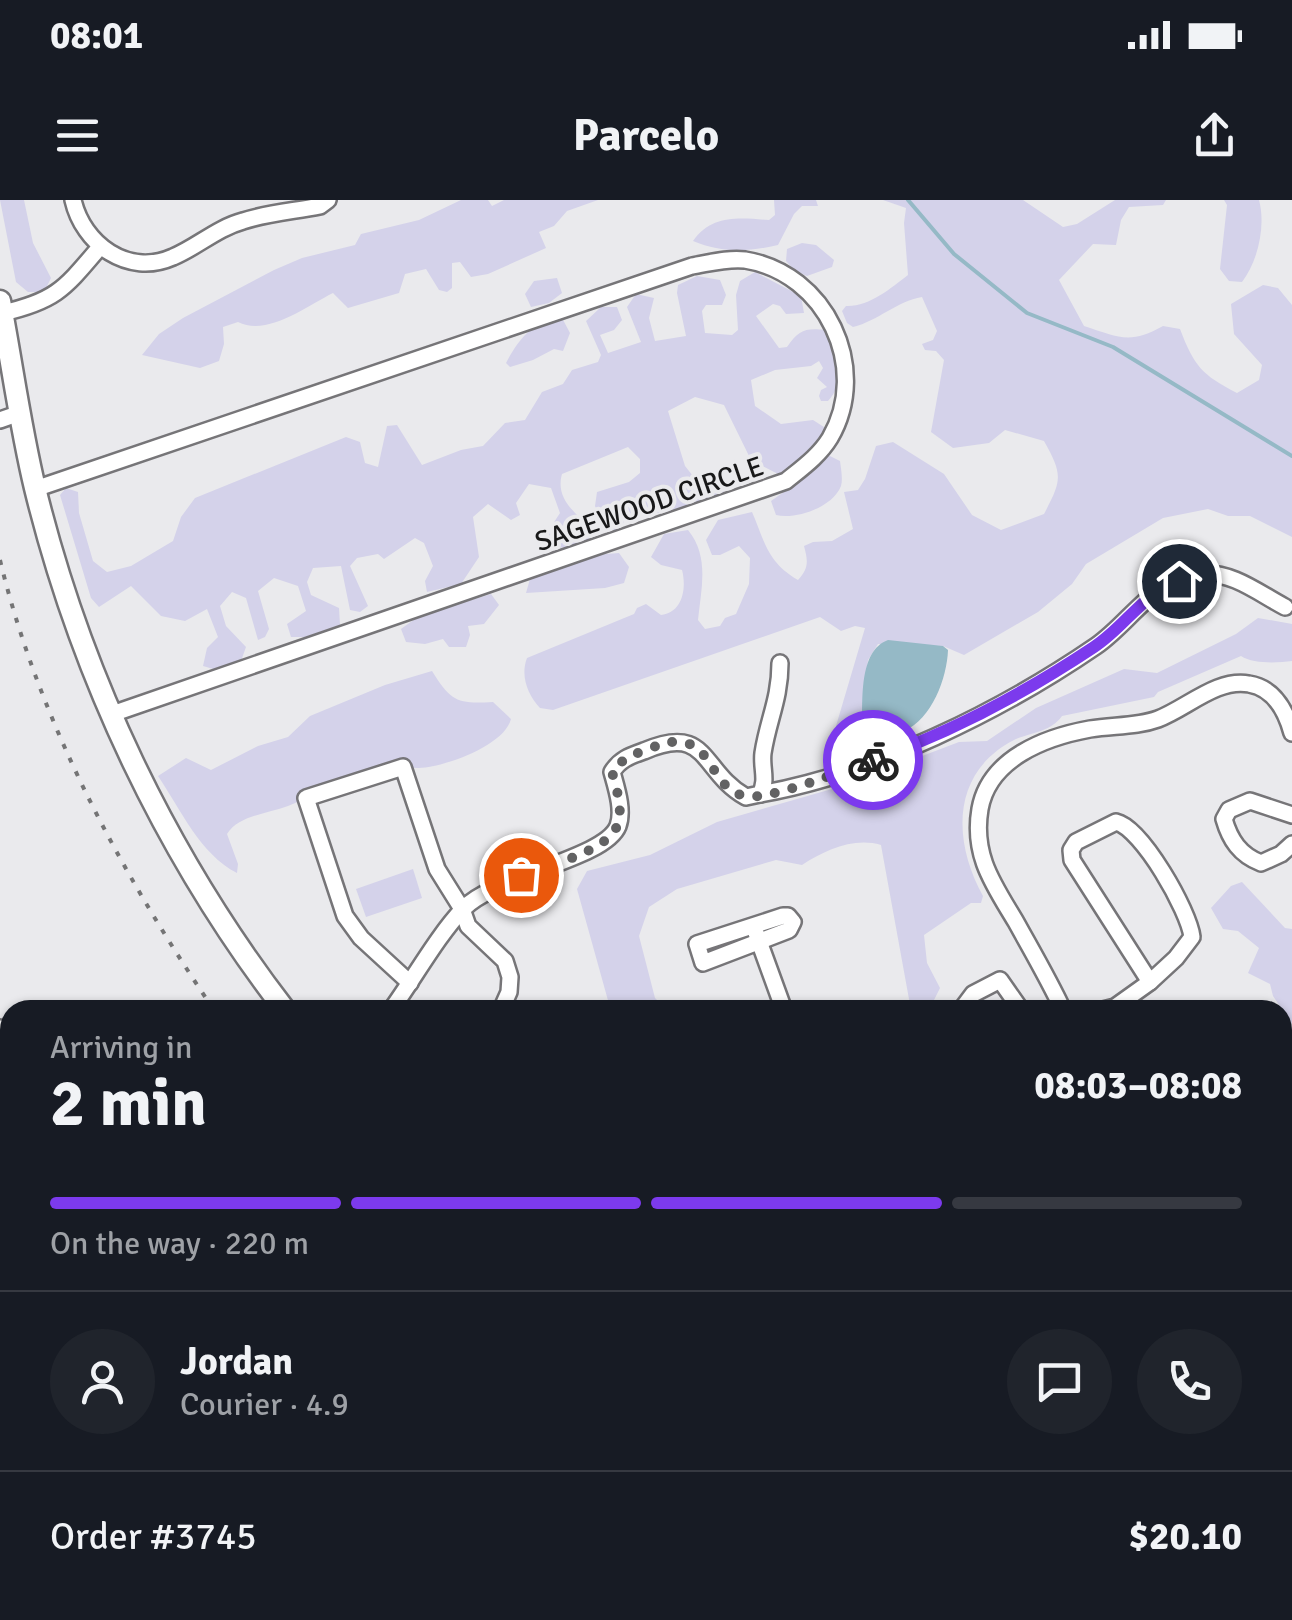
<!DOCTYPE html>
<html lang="en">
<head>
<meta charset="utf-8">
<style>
  :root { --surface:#171b24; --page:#20242c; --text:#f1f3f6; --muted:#9ea1a6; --line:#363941; --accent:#7c3aed }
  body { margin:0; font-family:Signika,sans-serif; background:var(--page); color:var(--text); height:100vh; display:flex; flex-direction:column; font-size:38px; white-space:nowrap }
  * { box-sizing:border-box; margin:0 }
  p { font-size:32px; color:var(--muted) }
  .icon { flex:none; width:55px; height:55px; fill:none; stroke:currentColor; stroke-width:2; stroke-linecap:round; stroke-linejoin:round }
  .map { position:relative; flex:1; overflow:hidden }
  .sheet { position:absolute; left:0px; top:800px; width:1292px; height:620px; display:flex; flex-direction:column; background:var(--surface); border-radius:30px 30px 0 0; box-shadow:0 2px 8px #0004 }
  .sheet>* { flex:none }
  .pin { position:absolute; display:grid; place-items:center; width:85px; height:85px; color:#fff; margin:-42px; border:5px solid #fff; border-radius:50%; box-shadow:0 2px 10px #0007 }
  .courier { position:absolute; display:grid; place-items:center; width:100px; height:100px; margin:-50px; border:8px solid #7c3aed; border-radius:50%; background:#fff; color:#222; box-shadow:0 2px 12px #0007 }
  .overview em { font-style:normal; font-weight:800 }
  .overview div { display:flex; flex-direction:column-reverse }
  .overview { display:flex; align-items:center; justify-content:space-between; height:170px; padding:0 50px }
  h1 { font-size:65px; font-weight:800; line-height:75px }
  .bar { display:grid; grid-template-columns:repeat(4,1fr); gap:15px 10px; align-content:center; height:120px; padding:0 50px }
  .bar i { height:12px; border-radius:8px; background:var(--line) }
  .bar .on { background:var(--accent) }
  .bar p { grid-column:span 4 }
  .line { display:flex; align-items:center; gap:25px; padding:0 50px; border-top:2px solid var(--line) }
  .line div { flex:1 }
  .round { display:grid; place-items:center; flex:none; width:105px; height:105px; border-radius:52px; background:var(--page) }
  .status { display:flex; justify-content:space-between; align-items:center; height:70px; padding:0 50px; background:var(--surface); direction:ltr }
  .status svg { height:28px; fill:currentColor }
  header { display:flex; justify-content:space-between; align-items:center; height:130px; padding:0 50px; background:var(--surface); font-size:45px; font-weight:800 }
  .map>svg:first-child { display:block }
  .green { fill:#d4d2ea }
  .water { fill:#95b9c6 }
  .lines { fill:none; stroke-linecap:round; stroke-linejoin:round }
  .stream { stroke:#95b9c6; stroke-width:4 }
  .minor-casing { stroke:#767578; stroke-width:20 }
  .major-casing { stroke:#767578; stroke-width:25 }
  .minor { stroke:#fff; stroke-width:15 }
  .major { stroke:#fff; stroke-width:20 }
  .rail { stroke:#747475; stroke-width:4; stroke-dasharray:5 10; stroke-linecap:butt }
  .done { stroke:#626263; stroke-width:10; stroke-dasharray:0 18 }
  .route { stroke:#7c3aed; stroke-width:12 }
  .labels { text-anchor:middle; stroke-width:8; stroke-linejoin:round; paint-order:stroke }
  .street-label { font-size:28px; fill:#181819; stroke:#eaeaed }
</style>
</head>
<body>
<div class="status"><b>08:01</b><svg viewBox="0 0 49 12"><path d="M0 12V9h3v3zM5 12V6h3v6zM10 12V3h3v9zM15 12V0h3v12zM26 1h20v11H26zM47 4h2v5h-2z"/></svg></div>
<header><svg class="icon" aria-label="menu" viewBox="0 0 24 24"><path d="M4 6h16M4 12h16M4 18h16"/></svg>Parcelo<svg class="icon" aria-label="share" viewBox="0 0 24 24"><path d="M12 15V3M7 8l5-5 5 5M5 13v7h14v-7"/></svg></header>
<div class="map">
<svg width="1292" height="1420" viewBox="0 0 1292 1420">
  <rect width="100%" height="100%" fill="#eaeaed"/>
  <!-- green -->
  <g class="green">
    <path d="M0,0h24l9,43 18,35 -7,14h-16l-12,-10z"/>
    <path d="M461,0h27l4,6 12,-6h94l-31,11 -13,15 -15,6 7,16 -58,26 -17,3 -11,-15 -8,1v25l-5,4 -8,-2 -13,-21 -21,5 -6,19 -51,15 -15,-15c-26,13 -66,44 -95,29l-15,5 1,17 -5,17 -19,7 -58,-13 17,-21 24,-16 91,-48 28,-12 53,-13 6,-11 58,-14z"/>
    <path d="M774,0h42l2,6h-16l-8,8 -16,31c-30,7 -56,8 -85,-4 19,-27 46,-23 76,-21l6,-5z"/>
    <path d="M883,0h140l40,27 14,-3 38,-24h51l-3,5 -34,2 -8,13 -5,25 -23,-1 -34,36 25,46c34,11 46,19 79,0l17,3c14,37 22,46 57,64l22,-13 3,-15 -28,-31 -3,-30 32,-19 15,3 14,17v232l-42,-21h-22l-20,-7 -45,9 -77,46 -14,20 -34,28 -74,43 -21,-9 -65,-2 -10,16 -8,79 -23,1 -1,-14 29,-98 -10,-2 -14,5 -21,-14 -267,93 -13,-2c-12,-13 -20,-32 -13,-50l107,-44 3,-6 9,-4 15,11c21,-2 26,-26 21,-45l-21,-5 -10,-8 13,-23 24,-4c22,27 13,59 10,90l7,9 15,-3 5,-8 11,-4 13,-30 1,-26 -11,-12 -19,9h-8l-6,-15 12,-20 34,-8c13,30 15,50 46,68 11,-12 10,-19 6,-34l9,-4 19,-1 21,-12 -9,-37 14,-2 7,-11 11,-33 17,-4 51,32 28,41 29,15 43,-16c18,-34 19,-39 0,-73l-39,-11 -16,13 -36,5 -22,-16 13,-72 -8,-9 -11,-1 -3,-6 11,-4 4,-9 -15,-34c-25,4 -44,24 -69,30l-6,-4 -5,-12 4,-5c23,1 45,-18 62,-31l-4,-52 2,-15z"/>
    <path d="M1224,0h35c7,26 -1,61 -17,82l-13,-1 -9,-12 7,-64z"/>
    <path d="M802,43l14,2 18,15 -2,7 -25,9 -12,-5 -9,-10 1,-12z"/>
    <path d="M755,72l46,24 3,17 -18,1 -6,-8 -7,-2 -17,12 23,32 8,-1c12,-17 18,-19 38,-17 12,23 23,49 3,71h-7l-2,-5 2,-6 6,-3 -10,-9 6,-10 -4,-7 -8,5 -36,4 -24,10 4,26 26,18 32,-4 14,9 -25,32 -24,13 -27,-14 -27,-55 -29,-8 -27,14 17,55 16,20 15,-4 8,10c-22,26 -67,19 -97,22l-5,12 -7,4 -12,-4 -8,-20 2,-14 32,-10 11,-9v-14l-12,-12 -66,27c-7,25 13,38 29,55l-3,12 -18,6 -16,1 -7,-15 13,-20 -9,-25 -22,-4 -13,19 4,12 -9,5 -23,-16 -15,13 6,40 -18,27 -34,8 -2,-11 8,-15 -9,-23 -9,-5 -31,21 -6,-5 -21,4 -7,8 18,40 -8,6 -10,-2 -9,-44 -28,2 -6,14 4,13 28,13 1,17 -35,12h-14l-4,-13 19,-13 -8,-25 -24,-8 -16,13 11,38 -4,8 -7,3 -12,-42 -14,-6 -12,14 6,20 20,21 -5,14 -21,10 -17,-5 4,-18 11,-11 -11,-28 -22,12 -24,-5 -30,-30 -32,21 -8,-9 -31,-103 6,-7 12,4 1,21 14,48 14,11 24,-6 42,-25 8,-24 14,-19 151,-61 14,5 5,21 13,4 9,-41 10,-1 25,40 39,-15 22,-4 22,-23 20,-3 17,-28 21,-8 9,-14 26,-8 3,-7 -15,-34 15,-14h16l5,13 -8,10 -14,5 8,18 33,-11 -14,-35 9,-13 18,4 -5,20 6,23 31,-5 -9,-43 1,-8 19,-9 23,4 6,15 -4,10h-16l-4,6 3,22 27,2 6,-5 -2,-35 4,-14z"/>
    <path d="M557,78l5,15 -13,10 -18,4 -6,-13 9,-13z"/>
    <path d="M561,116l9,17 -7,18 -9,-2 -21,11 -23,7 -4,-4c14,-26 26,-40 55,-47z"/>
    <path d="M828,255l12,6c1,8 3,18 1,25 -8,21 -45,34 -65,29l-5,-14 44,-31z"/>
    <path d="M619,353l10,14 -5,16 -19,5 -79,5 4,-14 64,-24z"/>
    <path d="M491,394l8,11 -15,19 -16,2 2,9 -4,12h-17l-6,-8 -18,5 -19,-2 -5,-13 18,-13z"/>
    <path d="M1258,418l34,6v37c-15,2 -39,3 -51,-5l-83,36 -4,5 -92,19c-11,16 -31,16 -48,24 -64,33 -61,102 -31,156l-2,7h-10l-47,32 3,28 13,25 -6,12 1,10h-24l-30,-165c-27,-8 -56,5 -79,20l-26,-5 -99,29 -28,18 -10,29 16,62 12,12h-60l2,-6 -32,-115 10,-18 63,-16 67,-33 129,-37 113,-43 28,-1 49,-33 88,-39 33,4 79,-39z"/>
    <path d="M432,471c19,31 26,33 61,31l18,17c-7,27 -67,48 -92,49 -15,0 -33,-5 -46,-1 -30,8 -56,28 -85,39 -21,8 -49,9 -61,28l11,30 -1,9c-37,-19 -56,-63 -79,-97l28,-18 25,12 47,-24 30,-9 22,-21 75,-31z"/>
    <path d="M413,669l9,29 -56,19 -10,-28z"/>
    <path d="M1242,682l43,46 7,1v95l-19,-28 -3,-12 -22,-11 11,-25 -21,-17 -15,-2 -12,-21 20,-22z"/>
    <path d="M1292,980v440h-161l-17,-10h168v-423z"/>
  </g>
  <!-- water -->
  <path class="water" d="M888,440l55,6 5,4c-1,28 -16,69 -44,81 -11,4 -26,6 -38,9l-4,-11c1,-27 -4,-78 26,-89z"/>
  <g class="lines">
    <!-- stream -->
    <path class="stream" d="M908,0l46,54 73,59 86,34 179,109"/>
    <!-- minor casing -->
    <g class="minor-casing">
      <g id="minor">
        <path d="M73,0c10,44 55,77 100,57 24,-10 44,-29 70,-36 24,-8 52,-10 77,-15l8,-6"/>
        <path d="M2,113c54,-12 63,-25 97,-65"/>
        <path d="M0,220l20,-7"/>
        <path d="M35,289l657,-223c18,-3 35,-8 53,-6 81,13 126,108 85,178 -11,18 -28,30 -44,43l-674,233"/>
        <path d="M760,594c114,-20 241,-83 336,-148 36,-25 57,-68 105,-72 31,-3 59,20 84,33"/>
        <path d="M1292,615l-42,-14 -21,9 -5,9c6,21 16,36 37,44l20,-9 11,-10"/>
        <path d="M1116,622c26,6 73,89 76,115l-16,21 -26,24 -78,-122 -1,-10 5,-8z"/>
        <path d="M783,716h5l5,6 -4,8 -86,33 -6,-19z"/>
        <path d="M756,733l28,77"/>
        <path d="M410,783l-49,-45 -16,-22 -39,-118 97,-31 34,102 25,40 6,17 37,35 5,16 -1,15 -8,18"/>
        <path d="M391,810c22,-30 47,-75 72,-101 33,-34 142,-50 155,-83 6,-16 -2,-39 -6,-54 8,-13 18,-16 32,-21 65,-28 56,20 102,46l14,-3c8,-14 1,-26 3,-41 5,-33 17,-54 17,-90"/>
        <path d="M961,810l12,-16 27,-14 21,30"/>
        <path d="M1063,810c-14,-30 -31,-59 -47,-88 -22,-37 -44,-66 -36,-113 9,-51 66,-72 110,-80 23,-4 46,-2 68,-10 29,-11 59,-41 91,-35 25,4 37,27 43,49"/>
        <path d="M1103,810l12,-3 35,-25"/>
        <path d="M0,828c10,19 14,38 0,56"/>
        <path d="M1282,964l10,-7"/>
        <path d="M0,1139l10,-3"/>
        <path d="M0,1190l10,16"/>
        <path d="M0,1296l10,-13"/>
        <path d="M164,1410l9,10"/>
        <path d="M448,1410l3,10"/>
        <path d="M588,1410l4,10"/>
        <path d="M749,1410l6,10"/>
        <path d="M888,1410l17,10"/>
        <path d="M210,1420l8,-10"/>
      </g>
    </g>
    <!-- major casing -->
    <g class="major-casing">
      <g id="major">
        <path d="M0,101c12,62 20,125 35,187 46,188 132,369 250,522"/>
        <path d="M1066,1410l15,10"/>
      </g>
    </g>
    <!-- minor -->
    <use href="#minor" class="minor"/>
    <!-- major -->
    <use href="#major" class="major"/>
    <!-- rail -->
    <g class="rail">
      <path d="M0,360c39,162 121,313 214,450"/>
      <path d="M963,1410l16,10"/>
    </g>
  </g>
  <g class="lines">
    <!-- done -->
    <path class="done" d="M521,675c26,-9 85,-23 96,-49 7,-15 -1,-39 -5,-54 10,-14 23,-18 39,-24 64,-27 54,41 94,48 24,5 102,-27 128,-36"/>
    <!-- route -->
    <path class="route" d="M873,560c79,-28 152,-67 221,-113 31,-20 49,-54 85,-66"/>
  </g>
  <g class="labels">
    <!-- street labels -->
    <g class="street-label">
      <text transform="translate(649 303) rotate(-19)" y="10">SAGEWOOD CIRCLE</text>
    </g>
  </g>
</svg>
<div class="pin" style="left:521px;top:675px;background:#ea580c"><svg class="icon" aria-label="bag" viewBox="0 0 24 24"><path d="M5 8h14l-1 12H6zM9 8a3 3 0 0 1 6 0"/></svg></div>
<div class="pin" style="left:1179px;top:381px;background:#1f2937"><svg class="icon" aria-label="home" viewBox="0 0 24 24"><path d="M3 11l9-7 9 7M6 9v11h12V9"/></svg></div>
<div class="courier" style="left:873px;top:560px"><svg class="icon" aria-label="bike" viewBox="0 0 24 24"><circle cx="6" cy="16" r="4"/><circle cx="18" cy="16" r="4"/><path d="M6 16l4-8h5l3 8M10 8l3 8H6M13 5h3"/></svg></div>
<section class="sheet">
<div class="overview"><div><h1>2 min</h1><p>Arriving in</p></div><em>08:03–08:08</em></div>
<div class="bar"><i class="on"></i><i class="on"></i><i class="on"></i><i></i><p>On the way · 220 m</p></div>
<div class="line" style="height:180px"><a class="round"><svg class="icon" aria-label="person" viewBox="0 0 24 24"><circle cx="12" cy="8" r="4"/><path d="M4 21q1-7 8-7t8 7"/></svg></a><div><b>Jordan</b><p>Courier · 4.9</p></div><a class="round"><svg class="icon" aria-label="chat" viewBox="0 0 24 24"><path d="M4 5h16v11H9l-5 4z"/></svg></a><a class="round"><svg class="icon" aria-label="phone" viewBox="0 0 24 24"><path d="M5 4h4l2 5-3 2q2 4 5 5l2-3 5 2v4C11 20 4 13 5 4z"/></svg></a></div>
<div class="line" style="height:130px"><div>Order #3745</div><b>$20.10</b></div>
</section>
</div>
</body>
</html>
